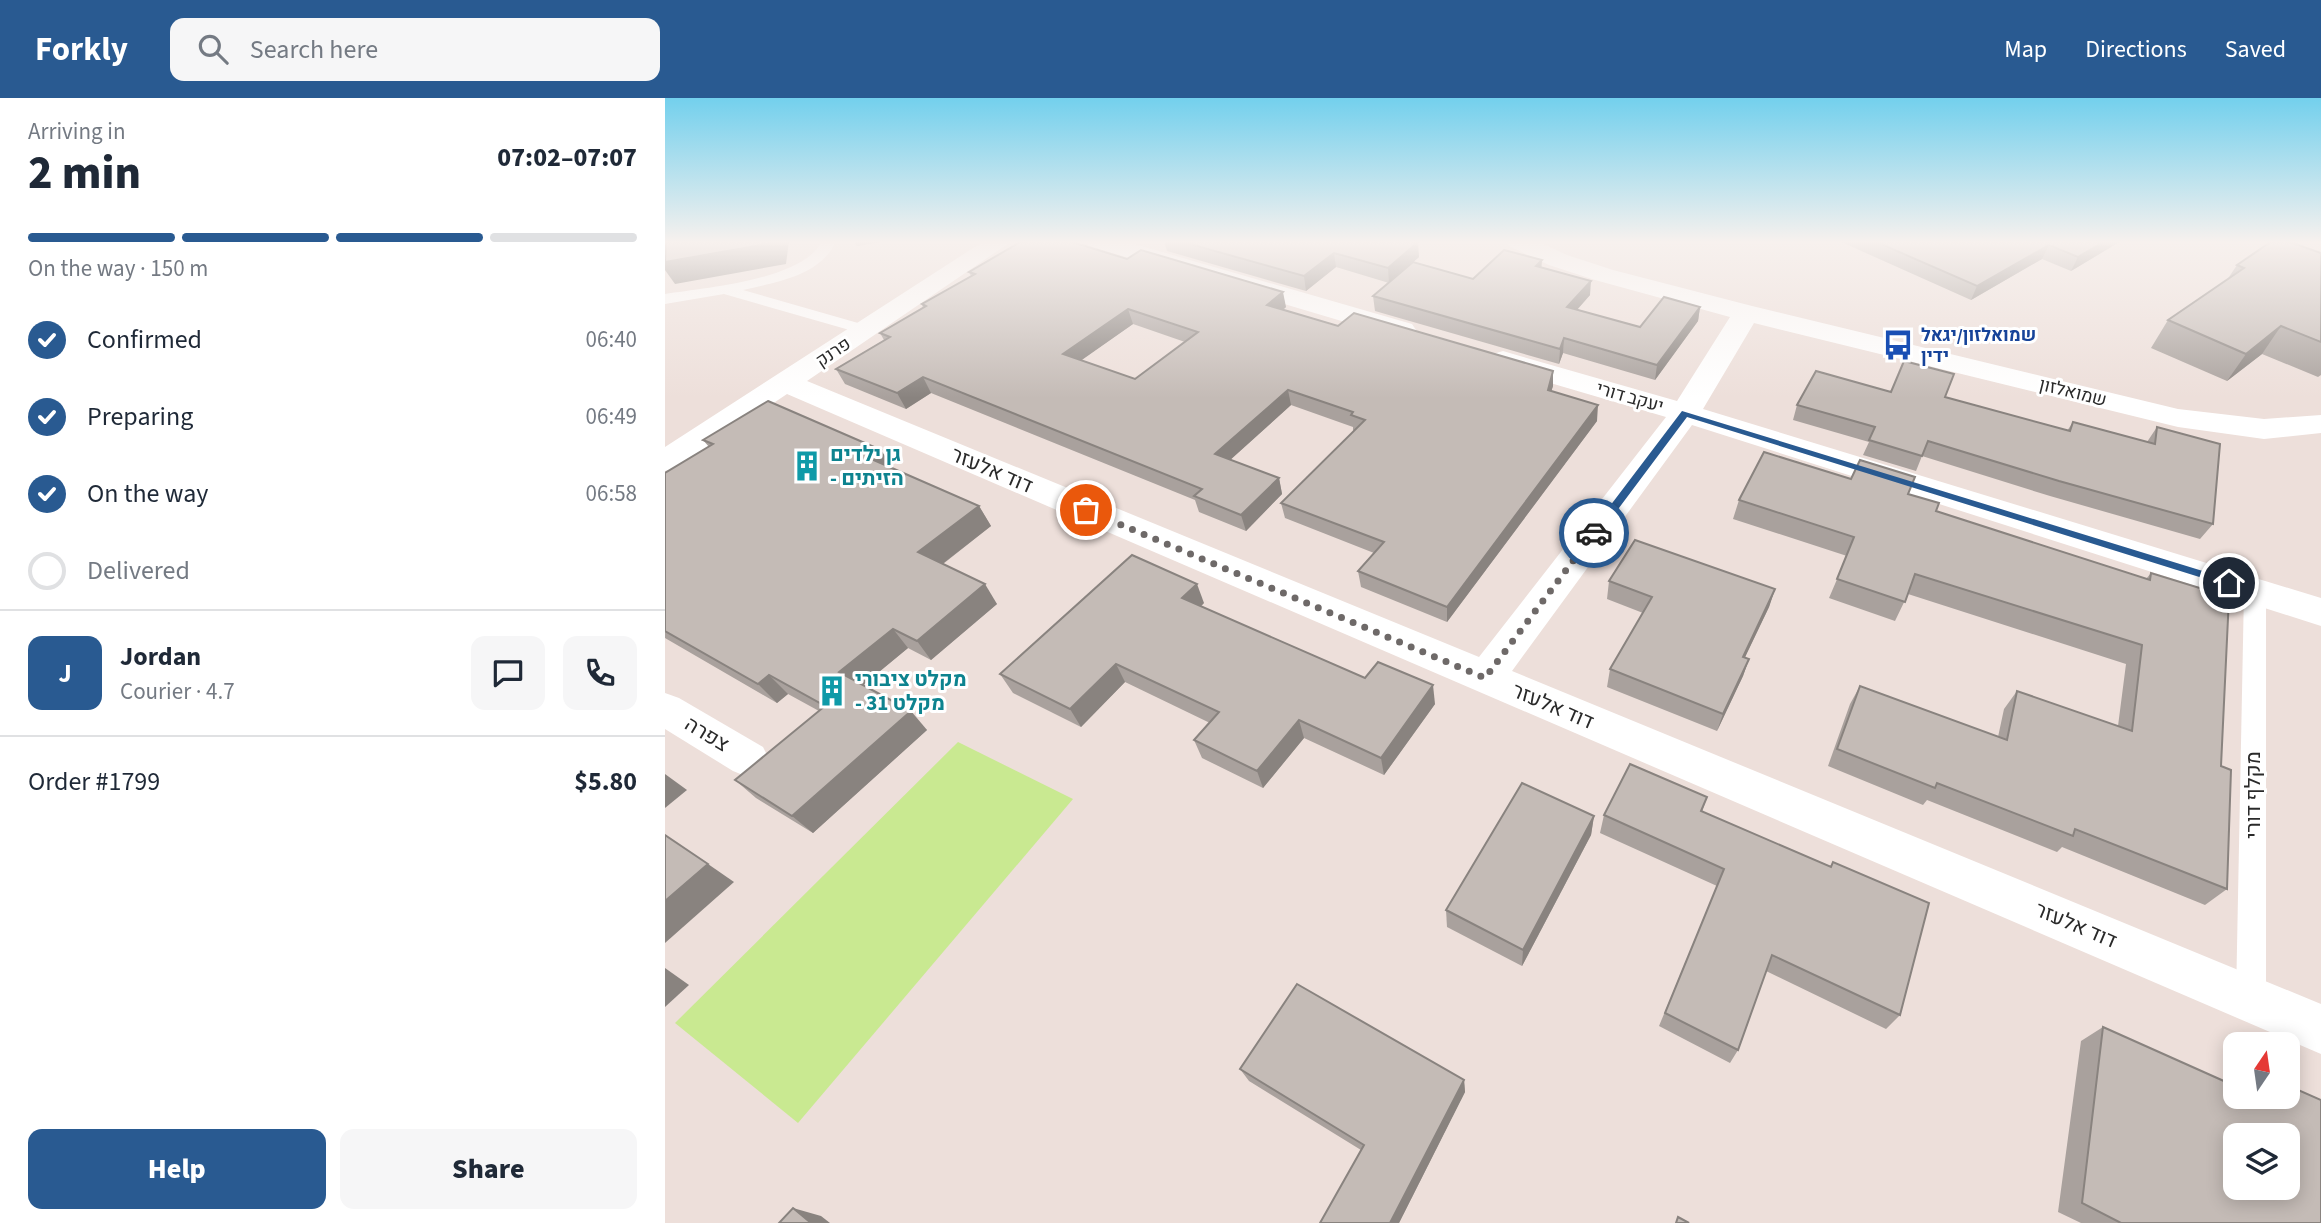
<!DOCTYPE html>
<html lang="en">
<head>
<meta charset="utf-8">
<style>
  :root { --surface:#fff; --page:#f6f6f7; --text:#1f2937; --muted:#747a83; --line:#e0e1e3; --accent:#295a91 }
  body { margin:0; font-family:"Source Sans 3",Heebo,sans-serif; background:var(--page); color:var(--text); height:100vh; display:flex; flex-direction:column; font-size:26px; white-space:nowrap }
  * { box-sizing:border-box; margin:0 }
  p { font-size:23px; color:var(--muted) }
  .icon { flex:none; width:38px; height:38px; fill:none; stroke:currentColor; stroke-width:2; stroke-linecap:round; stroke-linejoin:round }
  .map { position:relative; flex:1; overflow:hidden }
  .side { display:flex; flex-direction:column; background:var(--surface); width:665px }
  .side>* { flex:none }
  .needle { width:46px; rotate:13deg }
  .fabs { position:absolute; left:1558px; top:934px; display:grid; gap:14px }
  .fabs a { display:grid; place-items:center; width:77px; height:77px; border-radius:14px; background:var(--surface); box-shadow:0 4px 18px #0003; font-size:35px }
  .pin { position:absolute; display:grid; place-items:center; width:60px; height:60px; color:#fff; margin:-30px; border:4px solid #fff; border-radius:50%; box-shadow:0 2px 7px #0007 }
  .courier { position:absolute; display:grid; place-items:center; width:70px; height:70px; margin:-35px; border:5px solid #295a91; border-radius:50%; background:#fff; color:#222; box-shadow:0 2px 9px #0007 }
  .headline em { font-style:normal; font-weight:800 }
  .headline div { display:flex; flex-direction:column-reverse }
  .headline { display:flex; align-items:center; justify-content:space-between; height:119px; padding:0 28px }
  h1 { font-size:46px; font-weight:800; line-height:52px }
  .bar { display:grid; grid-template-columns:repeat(4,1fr); gap:10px 7px; align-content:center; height:84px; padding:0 28px }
  .bar i { height:9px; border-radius:5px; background:var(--line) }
  .bar .on { background:var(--accent) }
  .bar p { grid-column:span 4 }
  .line { display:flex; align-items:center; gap:18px; padding:0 28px; border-top:2px solid var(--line) }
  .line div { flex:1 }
  .round { display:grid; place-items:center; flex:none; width:74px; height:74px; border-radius:14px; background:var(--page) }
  ol { padding:0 28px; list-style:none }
  li { display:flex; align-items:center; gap:21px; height:77px }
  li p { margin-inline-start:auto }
  li .icon { padding:7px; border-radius:50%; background:var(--accent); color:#fff; stroke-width:4 }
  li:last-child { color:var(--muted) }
  li i { width:38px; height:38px; border:4px solid var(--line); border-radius:50% }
  .action { display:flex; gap:14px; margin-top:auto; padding:14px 28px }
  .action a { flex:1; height:80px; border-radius:14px; background:var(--accent); color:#fff; font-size:28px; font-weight:800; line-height:80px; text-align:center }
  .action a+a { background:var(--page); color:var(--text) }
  header { display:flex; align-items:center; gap:42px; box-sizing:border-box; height:98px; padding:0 35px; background:var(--accent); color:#fff }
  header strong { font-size:33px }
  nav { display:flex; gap:38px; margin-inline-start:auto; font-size:24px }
  .search { width:490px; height:63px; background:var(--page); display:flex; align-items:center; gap:18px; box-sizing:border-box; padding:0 24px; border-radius:14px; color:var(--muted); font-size:26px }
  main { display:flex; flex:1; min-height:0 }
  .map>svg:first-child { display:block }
  .green { fill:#c9e991 }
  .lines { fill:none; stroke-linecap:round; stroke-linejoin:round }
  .service { fill:#fff; fill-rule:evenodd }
  .minor { fill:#fff; fill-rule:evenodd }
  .wall { fill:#a9a19d; fill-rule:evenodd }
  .shaded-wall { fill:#89837f }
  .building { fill:#c4bbb6; stroke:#89837f; stroke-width:2; fill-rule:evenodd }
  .route { fill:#295a91 }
  .done { stroke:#6e6968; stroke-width:7; stroke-dasharray:0 12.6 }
  .labels { text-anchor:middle; stroke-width:6; stroke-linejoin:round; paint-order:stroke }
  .far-transit-label { font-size:18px; font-weight:bold; fill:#164399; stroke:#fff; text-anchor:start }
  .far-street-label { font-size:18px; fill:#2a2a2a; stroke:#fff }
  .culture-label { font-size:21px; font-weight:bold; fill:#0d838f; stroke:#fff; text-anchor:start }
  .street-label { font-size:21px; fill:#2a2a2a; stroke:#fff }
</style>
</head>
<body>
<header>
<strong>Forkly</strong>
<div class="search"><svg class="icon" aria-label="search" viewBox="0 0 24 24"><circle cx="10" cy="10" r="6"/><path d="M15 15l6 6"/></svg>Search here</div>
<nav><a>Map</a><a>Directions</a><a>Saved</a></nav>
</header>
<main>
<section class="side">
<div class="headline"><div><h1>2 min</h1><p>Arriving in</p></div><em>07:02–07:07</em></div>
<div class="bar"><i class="on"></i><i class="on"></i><i class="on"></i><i></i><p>On the way · 150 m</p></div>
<ol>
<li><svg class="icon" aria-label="check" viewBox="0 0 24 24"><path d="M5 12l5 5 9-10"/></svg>Confirmed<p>06:40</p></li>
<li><svg class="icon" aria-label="check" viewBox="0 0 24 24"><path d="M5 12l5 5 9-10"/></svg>Preparing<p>06:49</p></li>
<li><svg class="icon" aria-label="check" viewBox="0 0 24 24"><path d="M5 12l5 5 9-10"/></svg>On the way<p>06:58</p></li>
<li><i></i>Delivered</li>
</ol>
<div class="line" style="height:126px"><b class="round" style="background:var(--accent);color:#fff">J</b><div><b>Jordan</b><p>Courier · 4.7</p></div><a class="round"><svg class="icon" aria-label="chat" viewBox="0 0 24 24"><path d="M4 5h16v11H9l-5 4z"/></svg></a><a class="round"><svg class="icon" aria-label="phone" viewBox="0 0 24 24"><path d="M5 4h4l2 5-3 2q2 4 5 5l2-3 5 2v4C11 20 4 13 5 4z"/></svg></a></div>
<div class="line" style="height:91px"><div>Order #1799</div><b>$5.80</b></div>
<div class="action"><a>Help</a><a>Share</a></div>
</section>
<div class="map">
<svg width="1656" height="1125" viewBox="0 0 1656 1125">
  <rect width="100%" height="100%" fill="#eddfda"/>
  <!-- green -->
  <path class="green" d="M293,644l115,57 -275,324 -123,-100z"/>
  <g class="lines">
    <!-- service -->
    <g class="service">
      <path d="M157,143h14c-15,35 -60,41 -93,49l129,37v6h-12l-136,-39 -59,10v-10c39,-6 139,-14 157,-53z"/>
      <path d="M1590,485l8,2 3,6v408l-5,10 -10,5 -10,-5 -5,-10 8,-408 3,-6z"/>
    </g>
    <!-- minor -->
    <g class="minor">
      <path d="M319,143h28l-205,140 672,276 187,-240 -173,-51 -4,-6 4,-6 10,-3 10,3 164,47 53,-84 -135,-37 -46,-15 -40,-19 -3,-5h31l30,14 46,15 139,36 426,103 86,10 57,-4v18l-57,6 -86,-12 -424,-104 -51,86 618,189v28l-629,-201 -180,246 809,333v50l-1534,-660 -111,74 -11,3v-24z"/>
      <path d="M421,143h38l288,83 4,6 -4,6h-20l-303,-90z"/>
      <path d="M0,595l14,5 84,49 6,12 -6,12 -15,6 -15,-6 -68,-42z"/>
    </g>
  </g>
  <!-- wall -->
  <g class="wall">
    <path d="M499,143h249l6,16 -30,26 -53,-16 -30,24 -139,-40z"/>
    <path d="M1174,143h282l-50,30 -29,-12 -71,41z"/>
    <path d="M1656,155v122l-3,2 -56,-23 -35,27 -76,-33 17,-28 59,-40 10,-15z"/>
    <path d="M876,169l49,28 -13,15 63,17 60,-20 -2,14 -43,59 -92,-27 -4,11 -184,-53 -2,-15z"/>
    <path d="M304,174l317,35 -3,3 55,16 215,60 -2,5 46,30 -150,201 -86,-35 -3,-16 16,-18 -89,-35 -4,-15 73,-72 -1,-1v-3l-62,-22 -61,55 49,18 3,16 -36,37 -47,-19 -4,-12 -264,-107 -25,16 -61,-25 -9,-15 48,-29 -4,-7 43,-25 -1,-4 49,-28zM468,226l52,18 -50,37 -54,-19z"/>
    <path d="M1226,294l54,5 122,34 6,-9 74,20 10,-15 56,97 -13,15 -150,-43 -128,-40 -6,15 -53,-16 6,-13 -76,-22 4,-15z"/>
    <path d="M38,342l178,10 12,19 86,37 12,20 -48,38 54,40 -66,56 -23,-12 -45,37 64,45 -114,103 -57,-35 -21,-18 84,-69 -31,-17 -11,9 -112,-65v-165l44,-26z"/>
    <path d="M1186,381l57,15 28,17 210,68 5,-6 70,193 6,123 -22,16 -143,-58 -5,5 -130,-52 -4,5 -95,-39 22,-62 10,-18 138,51 6,-28 13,-18 101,35 8,-62 -218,-70 -13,27 -66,-23 18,-42 -114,-37 6,-19z"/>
    <path d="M944,483l166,8 -6,18 -24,50 4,2 -6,17 -26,55 -110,-44 3,-18 33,-56 -36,-14z"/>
    <path d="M539,505l-3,3 164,72 70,26 -51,71 -80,-37 -41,50 -61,-30 -8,-18 16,-17 -85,-41 -44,45 -68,-34 -13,-19z"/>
    <path d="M1042,699l-5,15 128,54 3,-4 67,153 -14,14 -120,-58 -28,79 -8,13 -71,-37 58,-140 -117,-53 4,-18z"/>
    <path d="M929,718l-3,19 -69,131 -75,-39 -1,-17z"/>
    <path d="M1438,929l130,58 2,-1v13l86,126h-240l-23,-11 23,-171z"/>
    <path d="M575,971l224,11 1,12 -66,131h-79l41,-73 -112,-69z"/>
  </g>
  <!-- shaded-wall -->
  <g class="shaded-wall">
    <path d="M109,143h15l-3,23 -111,20 -10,-14v-8z"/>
    <path d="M189,143h33l-30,5z"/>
    <path d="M1440,143h16l-50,30 7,-14z"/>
    <path d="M753,144l1,15 -30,26 -1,-15z"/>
    <path d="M1384,147l-7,14 -71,41 6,-14z"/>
    <path d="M669,155l2,14 -30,24 -2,-15z"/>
    <path d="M877,162l-1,14 -5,-8z"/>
    <path d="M926,183l-1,14 -24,27 1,-15z"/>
    <path d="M618,194l3,15 -16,13 -3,-15z"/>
    <path d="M1035,209l-2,14 -43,59 2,-15z"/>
    <path d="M463,211l5,15 -64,45 -6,-15z"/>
    <path d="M1616,228l-19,28 -35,27 19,-27z"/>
    <path d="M899,240l-1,15 -4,11 1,-15z"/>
    <path d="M888,273v15l-6,19 1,-15z"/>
    <path d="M258,279l8,16 -25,16 -9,-16z"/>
    <path d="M623,292l3,15 -72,65 -4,-16z"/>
    <path d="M933,307l-1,16 -150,201v-15z"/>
    <path d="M216,352l13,21 -25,-13z"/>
    <path d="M614,380l3,16 -36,37 -5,-16z"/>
    <path d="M314,408l12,20 -59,46 -14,-20z"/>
    <path d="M320,486l12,20 -66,56 -14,-19z"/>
    <path d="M532,486l7,19 -14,14 -8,-19z"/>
    <path d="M1110,491l-6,18 -32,67 6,-17z"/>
    <path d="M228,531l15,19 -52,43 -17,-19z"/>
    <path d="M1084,561l-6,17 -26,55 6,-17z"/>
    <path d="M451,566l9,18 -44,45 -11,-18z"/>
    <path d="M104,577l19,19 -11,9 -19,-19z"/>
    <path d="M768,587l2,19 -51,71 -3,-17z"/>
    <path d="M246,613l16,19 -114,103 -21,-17z"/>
    <path d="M634,622l5,18 -41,50 -6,-17z"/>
    <path d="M0,676l22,16 -22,18z"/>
    <path d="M929,718l-3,19 -69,131 1,-16z"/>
    <path d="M43,766l26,18 -69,61v-42z"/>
    <path d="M0,870l24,17 -24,22z"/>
    <path d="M799,982l1,12 -66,131h-9z"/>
    <path d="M128,1110l28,8 9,7h-19z"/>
  </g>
  <!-- building -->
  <g class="building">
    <path d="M1,143h108l-1,2 -108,19z"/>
    <path d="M357,143h47l58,18 14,-9 142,42 -16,13 71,21 16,-13 199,58 -5,19 50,15 -151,202 -89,-36 26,-29 -103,-39 84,-83 -14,-5 2,-3 -65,-22 -73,64 64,24 -38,37 -47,-19 8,-7 -279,-112 -26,16 -61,-24 54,-32 -10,-4 46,-27 -4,-2 53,-30 -6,-2zM463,211l70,23 -63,47 -72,-25z"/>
    <path d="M514,143h234l5,1 -30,26 -54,-15 -30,23z"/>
    <path d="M1209,143h231l-27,16 -29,-12 -72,41z"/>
    <path d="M1607,143h15l34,12v89l-40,-16 -35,28 -78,-34 76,-52 -7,-3z"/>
    <path d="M839,152l38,10 -6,6 55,15 -24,26 73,20 24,-30 36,10 -43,58 -93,-27 -4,11 -187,-53 40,-34 60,17z"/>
    <path d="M1239,263l50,13 -9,23 125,34 3,-9 82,22 2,-17 63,17 -7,80 -154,-43 -131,-40 -6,15 -53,-16 6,-13 -78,-22 19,-34 75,21z"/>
    <path d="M103,303l113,49 -12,8 110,48 -61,46 67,32 -68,57 -24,-12 -54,43 72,39 -119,105 -57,-36 90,-74 -56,-31 -11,9 -93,-53v-158l48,-29 -10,-4z"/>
    <path d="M1099,354l87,27 9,-19 55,17 -7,17 31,9 -3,8 214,69 1,-7 78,24 -8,169 10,4 -4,119 -152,-60 -2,7 -136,-53 -2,5 -98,-39 23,-63 147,54 10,-49 115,40 10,-86 -227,-71 -10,28 -68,-23 17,-42 -115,-37z"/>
    <path d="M970,442l140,49 -32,68 6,2 -26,55 -113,-45 42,-72 -43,-16z"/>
    <path d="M467,457l65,29 -15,14 183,80 13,-16 55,23 -52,73 -82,-38 -42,51 -63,-31 25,-28 -103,-48 -46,45 -70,-35z"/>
    <path d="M965,666l77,33 -6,14 130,56 2,-5 96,41 -29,112 -128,-60 -34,95 -73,-37 59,-144 -120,-54z"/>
    <path d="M857,685l72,33 -71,134 -77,-40z"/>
    <path d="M0,737l43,29 -43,37z"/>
    <path d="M632,886l167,96 -74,143h-70l44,-78 -124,-76z"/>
    <path d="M1438,929l132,59v11h52v-12l34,15v123h-200l-39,-20zM1570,1038h52v52h-52z"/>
    <path d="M128,1110l18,15h-32z"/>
    <path d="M1013,1119l11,6h-13z"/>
  </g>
  <!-- sky -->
  <linearGradient id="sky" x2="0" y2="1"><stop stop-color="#73d0ed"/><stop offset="0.48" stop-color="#f7f1ee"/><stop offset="1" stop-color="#f7f1ee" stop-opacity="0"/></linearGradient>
  <rect width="1656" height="300" fill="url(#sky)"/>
  <!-- route -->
  <path class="route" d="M1017,313l550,169 2,3 -9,2 -538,-168 -89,119h-7v-5z"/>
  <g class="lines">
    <!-- done -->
    <path class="done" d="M421,412l399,168 109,-145"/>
  </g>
  <!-- icons -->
  <defs>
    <g id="bus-bare" transform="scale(2.415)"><path d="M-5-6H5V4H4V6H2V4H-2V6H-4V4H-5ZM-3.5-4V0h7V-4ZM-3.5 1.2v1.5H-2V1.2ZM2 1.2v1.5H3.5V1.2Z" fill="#1a4fb4" stroke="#fff" stroke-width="2.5" paint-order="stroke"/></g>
    <g id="building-bare" transform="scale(2.415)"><path d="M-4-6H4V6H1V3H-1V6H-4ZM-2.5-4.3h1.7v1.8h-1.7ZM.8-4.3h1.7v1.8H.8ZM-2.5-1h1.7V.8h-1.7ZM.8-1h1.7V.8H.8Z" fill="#0f9aa8" stroke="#fff" stroke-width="2.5" paint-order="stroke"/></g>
  </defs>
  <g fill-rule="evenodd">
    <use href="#bus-bare" x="1233" y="247"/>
    <use href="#building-bare" x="142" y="368"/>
    <use href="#building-bare" x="167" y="593"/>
  </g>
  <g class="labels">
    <!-- far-transit labels -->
    <g class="far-transit-label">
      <text x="1256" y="243">שמואלזון/יגאל<tspan x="1256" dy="21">ידין</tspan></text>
    </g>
    <!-- far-street labels -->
    <g class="far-street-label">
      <text transform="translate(168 254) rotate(-34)" y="6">פרנק</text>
      <text transform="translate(1408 294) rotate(14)" y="6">שמואלזון</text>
      <text transform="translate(965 299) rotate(16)" y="6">יעקב דורי</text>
    </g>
    <!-- culture labels -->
    <g class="culture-label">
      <text x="165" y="363">גן ילדים<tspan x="165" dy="24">- הזיתים</tspan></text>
      <text x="190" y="588">מקלט ציבורי<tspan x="190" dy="24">- מקלט 31</tspan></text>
    </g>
    <!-- street labels -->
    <g class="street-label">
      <text transform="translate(327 372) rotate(23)" y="7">דוד אלעזר</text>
      <text transform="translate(888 608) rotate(23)" y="7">דוד אלעזר</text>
      <text transform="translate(42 636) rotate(31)" y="7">צפרה</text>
      <text transform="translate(1588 697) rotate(-90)" y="7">מקלף דורי</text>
      <text transform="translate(1411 827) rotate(23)" y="7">דוד אלעזר</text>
    </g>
  </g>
</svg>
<div class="fabs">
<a><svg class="needle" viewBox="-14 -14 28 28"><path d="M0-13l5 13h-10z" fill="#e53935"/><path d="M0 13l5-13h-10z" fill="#747a83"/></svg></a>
<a><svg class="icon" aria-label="layers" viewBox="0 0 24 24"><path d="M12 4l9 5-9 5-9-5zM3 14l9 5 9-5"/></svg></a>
</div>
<div class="pin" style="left:421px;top:412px;background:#ea580c"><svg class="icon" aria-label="bag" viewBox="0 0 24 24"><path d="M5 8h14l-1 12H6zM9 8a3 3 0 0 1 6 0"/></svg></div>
<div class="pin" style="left:1564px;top:485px;background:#1f2937"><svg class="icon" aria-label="home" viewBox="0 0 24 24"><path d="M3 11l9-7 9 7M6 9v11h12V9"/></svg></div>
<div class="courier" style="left:929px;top:435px"><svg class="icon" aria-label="car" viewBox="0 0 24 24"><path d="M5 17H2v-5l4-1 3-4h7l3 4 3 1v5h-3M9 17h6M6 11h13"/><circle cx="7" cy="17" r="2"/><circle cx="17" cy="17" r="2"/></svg></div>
</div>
</main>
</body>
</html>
